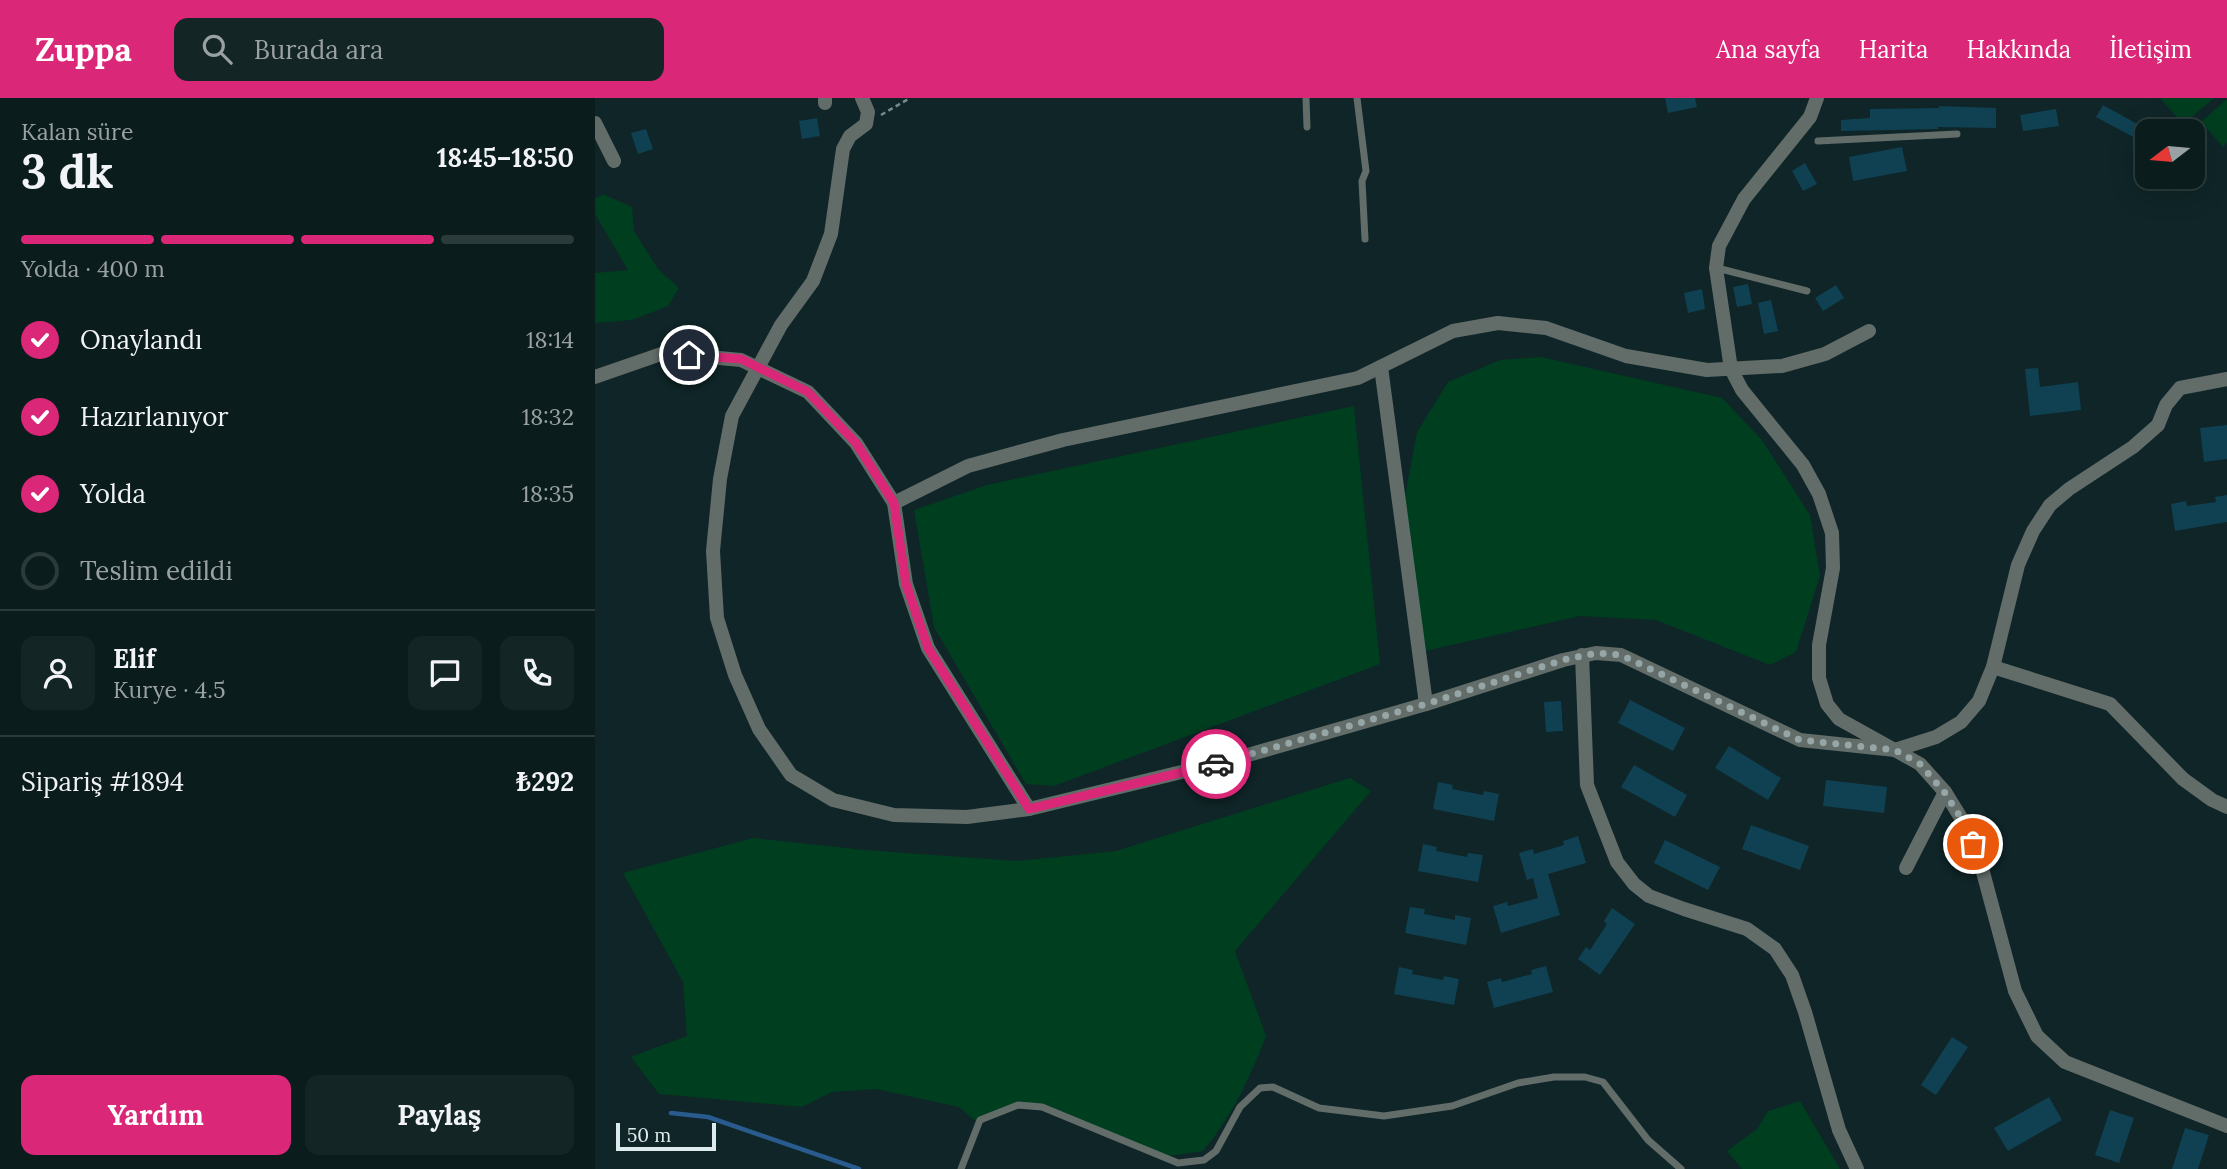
<!DOCTYPE html>
<html lang="tr">
<head>
<meta charset="utf-8">
<style>
  :root { --surface:#0b1c1d; --page:#142526; --text:#f1f3f6; --muted:#9aa1a4; --line:#2b3a3b; --accent:#db2777 }
  body { margin:0; font-family:Lora,serif; background:var(--page); color:var(--text); height:100vh; display:flex; flex-direction:column; font-size:26px; white-space:nowrap }
  * { box-sizing:border-box; margin:0 }
  p { font-size:23px; color:var(--muted) }
  .icon { flex:none; width:38px; height:38px; fill:none; stroke:currentColor; stroke-width:2; stroke-linecap:round; stroke-linejoin:round }
  .map { position:relative; flex:1; overflow:hidden }
  .drawer { display:flex; flex-direction:column; background:var(--surface); width:595px }
  .drawer>* { flex:none }
  .needle { width:46px; rotate:254deg }
  .controls { position:absolute; left:1540px; top:21px; display:grid; gap:14px }
  .controls a { display:grid; place-items:center; width:70px; height:70px; border-radius:14px; background:var(--surface); box-shadow:0 7px 28px #0002,0 0 0 2px var(--line); font-size:35px }
  .scale { position:absolute; left:21px; bottom:18px; width:100px; box-sizing:border-box; padding-left:7px; border:4px solid #deebec; border-top:0; font-size:19px; line-height:24px; white-space:nowrap; color:#deebec; -webkit-text-stroke:5px #0f2527; paint-order:stroke }
  .pin { position:absolute; display:grid; place-items:center; width:60px; height:60px; color:#fff; margin:-30px; border:4px solid #fff; border-radius:50%; box-shadow:0 2px 7px #0007 }
  .courier { position:absolute; display:grid; place-items:center; width:70px; height:70px; margin:-35px; border:5px solid #db2777; border-radius:50%; background:#fff; color:#222; box-shadow:0 2px 9px #0007 }
  .overview em { font-style:normal; font-weight:700 }
  .overview div { display:flex; flex-direction:column-reverse }
  .overview { display:flex; align-items:center; justify-content:space-between; height:119px; padding:0 21px }
  h1 { font-size:46px; font-weight:700; line-height:52px }
  .bar { display:grid; grid-template-columns:repeat(4,1fr); gap:10px 7px; align-content:center; height:84px; padding:0 21px }
  .bar i { height:9px; border-radius:5px; background:var(--line) }
  .bar .active { background:var(--accent) }
  .bar p { grid-column:span 4 }
  .line { display:flex; align-items:center; gap:18px; padding:0 21px; border-top:2px solid var(--line) }
  .line div { flex:1 }
  .round { display:grid; place-items:center; flex:none; width:74px; height:74px; border-radius:14px; background:var(--page) }
  ol { padding:0 21px; list-style:none }
  li { display:flex; align-items:center; gap:21px; height:77px }
  li p { margin-inline-start:auto }
  li .icon { padding:7px; border-radius:50%; background:var(--accent); color:#fff; stroke-width:4 }
  li:last-child { color:var(--muted) }
  li i { width:38px; height:38px; border:4px solid var(--line); border-radius:50% }
  .primary-button { display:flex; gap:14px; margin-top:auto; padding:14px 21px }
  .primary-button a { flex:1; height:80px; border-radius:14px; background:var(--accent); color:#fff; font-size:28px; font-weight:700; line-height:80px; text-align:center }
  .primary-button a+a { background:var(--page); color:var(--text) }
  header { display:flex; align-items:center; gap:42px; box-sizing:border-box; height:98px; padding:0 35px; background:var(--accent); color:#fff }
  header strong { font-size:33px }
  nav { display:flex; gap:38px; margin-inline-start:auto; font-size:24px }
  .search { width:490px; height:63px; background:var(--page); display:flex; align-items:center; gap:18px; box-sizing:border-box; padding:0 24px; border-radius:14px; color:var(--muted); font-size:26px }
  main { display:flex; flex:1; min-height:0 }
  .map>svg:first-child { display:block }
  .green { fill:#003e20 }
  .lines { fill:none; stroke-linecap:round; stroke-linejoin:round }
  .stream { stroke:#295b8e; stroke-width:4.5 }
  .building { fill:#0f4153 }
  .path { stroke:#788a8b; stroke-width:2.5; stroke-dasharray:5 3.5; stroke-linecap:butt }
  .lane { stroke:#626c69; stroke-width:7 }
  .street { stroke:#626c69; stroke-width:14 }
  .done { stroke:#96a6a7; stroke-width:7; stroke-dasharray:0 12.6 }
  .route { stroke:#db2777; stroke-width:9 }
</style>
</head>
<body>
<header>
<strong>Zuppa</strong>
<div class="search"><svg class="icon" aria-label="search" viewBox="0 0 24 24"><circle cx="10" cy="10" r="6"/><path d="M15 15l6 6"/></svg>Burada ara</div>
<nav><a>Ana sayfa</a><a>Harita</a><a>Hakkında</a><a>İletişim</a></nav>
</header>
<main>
<section class="drawer">
<div class="overview"><div><h1>3 dk</h1><p>Kalan süre</p></div><em>18:45–18:50</em></div>
<div class="bar"><i class="active"></i><i class="active"></i><i class="active"></i><i></i><p>Yolda · 400 m</p></div>
<ol>
<li><svg class="icon" aria-label="check" viewBox="0 0 24 24"><path d="M5 12l5 5 9-10"/></svg>Onaylandı<p>18:14</p></li>
<li><svg class="icon" aria-label="check" viewBox="0 0 24 24"><path d="M5 12l5 5 9-10"/></svg>Hazırlanıyor<p>18:32</p></li>
<li><svg class="icon" aria-label="check" viewBox="0 0 24 24"><path d="M5 12l5 5 9-10"/></svg>Yolda<p>18:35</p></li>
<li><i></i>Teslim edildi</li>
</ol>
<div class="line" style="height:126px"><a class="round"><svg class="icon" aria-label="person" viewBox="0 0 24 24"><circle cx="12" cy="8" r="4"/><path d="M4 21q1-7 8-7t8 7"/></svg></a><div><b>Elif</b><p>Kurye · 4.5</p></div><a class="round"><svg class="icon" aria-label="chat" viewBox="0 0 24 24"><path d="M4 5h16v11H9l-5 4z"/></svg></a><a class="round"><svg class="icon" aria-label="phone" viewBox="0 0 24 24"><path d="M5 4h4l2 5-3 2q2 4 5 5l2-3 5 2v4C11 20 4 13 5 4z"/></svg></a></div>
<div class="line" style="height:91px"><div>Sipariş #1894</div><b>₺292</b></div>
<div class="primary-button"><a>Yardım</a><a>Paylaş</a></div>
</section>
<div class="map">
<svg width="1632" height="1071" viewBox="0 0 1632 1071">
  <rect width="100%" height="100%" fill="#0f2527"/>
  <!-- green -->
  <g class="green">
    <path d="M1565,0h54l-31,26z"/>
    <path d="M1632,1v44l-4,4 -22,-25z"/>
    <path d="M8,96l29,13 2,24 24,38 21,19 -11,18 -36,14 -37,3v-50l33,-3 -33,-56v-15z"/>
    <path d="M946,259l181,41 40,42 48,75 10,61 -24,76 -26,13 -114,-45 -76,-4 -155,35 -21,-150 13,-69 31,-50 52,-22z"/>
    <path d="M759,308l26,258 -326,122 -28,-2 -92,-157 -20,-117 73,-25z"/>
    <path d="M755,680l21,13 -136,160 31,85c-15,40 -35,82 -63,115l-35,5 -127,-52 -25,-2 -37,22 -20,-17 -83,-18 -44,3 -30,15 -143,-13 -28,-37 56,-21 -4,-54 -60,-109 130,-35 112,12 152,11 99,-10z"/>
    <path d="M1205,1003l40,68h-98l-15,-18 30,-22 11,-18z"/>
  </g>
  <g class="lines">
    <!-- stream -->
    <path class="stream" d="M76,1015l37,4 151,52"/>
  </g>
  <!-- building -->
  <g class="building">
    <path d="M1070,0h30l2,9 -29,6z"/>
    <path d="M1508,7l38,21 -6,12 -39,-21z"/>
    <path d="M1344,8l57,2v20l-58,-1v2l-97,2v-11l29,-2v-9l69,-1z"/>
    <path d="M1461,11l3,17 -36,5 -3,-16z"/>
    <path d="M222,20l3,18 -18,3 -3,-18z"/>
    <path d="M51,31l7,20 -15,5 -7,-21z"/>
    <path d="M1307,49l5,24 -54,10 -4,-24z"/>
    <path d="M1210,65l12,21 -14,7 -11,-20z"/>
    <path d="M1153,186l4,20 -15,3 -4,-20z"/>
    <path d="M1241,187l8,13 -21,13 -8,-13z"/>
    <path d="M1107,191l3,20 -17,4 -4,-20z"/>
    <path d="M1176,202l7,31 -14,3 -6,-31z"/>
    <path d="M1443,270l2,19 38,-5 3,28 -51,6 -5,-47z"/>
    <path d="M1632,327v34l-23,3 -4,-34z"/>
    <path d="M1632,397v27l-52,9 -4,-27 15,-3 1,5 29,-4 -1,-5z"/>
    <path d="M1035,602l55,28 -12,23 -55,-28z"/>
    <path d="M966,603l2,30 -17,1 -2,-30z"/>
    <path d="M1134,648l52,32 -13,22 -53,-32z"/>
    <path d="M1039,667l53,30 -12,22 -54,-30z"/>
    <path d="M1231,682l61,7 -3,26 -61,-7z"/>
    <path d="M843,684l15,3 -1,4 31,6 1,-4 15,3 -5,27 -61,-12z"/>
    <path d="M1156,727l58,21 -9,24 -58,-21z"/>
    <path d="M983,738l8,27 -38,11 12,41 -59,18 -8,-27 14,-4 1,4 30,-8 -5,-20 -6,2 -8,-27 14,-4 1,5 30,-9 -1,-4z"/>
    <path d="M1070,742l55,27 -12,23 -54,-27z"/>
    <path d="M828,746l14,3 -1,4 31,6 1,-4 15,2 -5,27 -60,-11z"/>
    <path d="M815,809l15,2 -1,5 31,6v-5l16,3 -5,27 -61,-12z"/>
    <path d="M1017,810l23,16 -35,51 -22,-16 8,-12 4,3 17,-26 -3,-3z"/>
    <path d="M951,868l7,26 -59,16 -7,-26 14,-4 1,4 30,-8 -1,-4z"/>
    <path d="M804,869l14,3 -1,4 31,6 1,-4 15,3 -5,26 -60,-11z"/>
    <path d="M1357,939l16,10 -32,48 -15,-10z"/>
    <path d="M1454,999l13,23 -54,31 -14,-23z"/>
    <path d="M1515,1012l24,8 -15,45 -24,-8z"/>
    <path d="M1590,1030l24,7 -11,34h-26z"/>
  </g>
  <g class="lines">
    <!-- path -->
    <path class="path" d="M286,17l29,-17"/>
    <!-- lane -->
    <g class="lane">
      <path d="M711,0l1,29"/>
      <path d="M762,0l9,73 -4,10 3,58"/>
      <path d="M1223,43l139,-7"/>
      <path d="M1122,170l90,23"/>
      <path d="M366,1071l19,-49 38,-15 24,2 136,56 26,-3 12,-9 24,-44 20,-19 13,-1 46,21 65,8 68,-10 66,-23 36,-6h31l18,5 45,58 33,29"/>
    </g>
    <!-- street -->
    <g class="street">
      <path d="M267,0l6,14 -2,12 -16,12 -7,13 -12,85 -18,47 -32,44 -49,91 -12,63 -7,72 4,67 18,57 24,54 32,46 42,25 61,15 73,2 62,-8"/>
      <path d="M1222,0l-7,19 -66,82 -25,47 -3,22 15,101 11,21 61,75 16,29 13,39 1,35 -14,77v33l8,26 12,15 81,45 25,28 21,34 14,35 35,130 22,45 28,26 162,64"/>
      <path d="M230,5v-5"/>
      <path d="M0,25l19,38"/>
      <path d="M1274,233l-44,23 -43,12 -75,4 -81,-14 -80,-28 -48,-5 -45,8 -95,47 -295,62 -95,26 -74,37 12,81 22,64 101,161 198,-48 199,-57 137,-44 33,-7 25,2 179,85 95,10 41,-13 25,-15 18,-21 14,-34 25,-102 15,-34 17,-26 19,-16 64,-42 25,-22 8,-20 14,-17 47,-9"/>
      <path d="M786,269l45,337"/>
      <path d="M0,279l69,-24 77,7 67,32 48,51 38,60"/>
      <path d="M987,557l5,130 30,77 17,22 15,12 35,13 63,20 28,20 17,26 13,37 34,118 18,39"/>
      <path d="M1398,569l117,37 73,75 29,21 15,7"/>
      <path d="M1311,770l39,-76"/>
    </g>
  </g>
  <g class="lines">
    <!-- done -->
    <path class="done" d="M621,666l210,-60 137,-44 33,-7 25,2 179,85 95,10 25,14 25,29 21,33 7,18"/>
    <!-- route -->
    <path class="route" d="M94,257l52,4 67,33 48,51 38,60 12,81 22,64 101,161 187,-45"/>
  </g>
</svg>
<div class="controls">
<a><svg class="needle" viewBox="-14 -14 28 28"><path d="M0-13l5 13h-10z" fill="#e53935"/><path d="M0 13l5-13h-10z" fill="#9aa1a4"/></svg></a>
</div>
<div class="scale">50 m</div>
<div class="pin" style="left:1378px;top:746px;background:#ea580c"><svg class="icon" aria-label="bag" viewBox="0 0 24 24"><path d="M5 8h14l-1 12H6zM9 8a3 3 0 0 1 6 0"/></svg></div>
<div class="pin" style="left:94px;top:257px;background:#1f2937"><svg class="icon" aria-label="home" viewBox="0 0 24 24"><path d="M3 11l9-7 9 7M6 9v11h12V9"/></svg></div>
<div class="courier" style="left:621px;top:666px"><svg class="icon" aria-label="car" viewBox="0 0 24 24"><path d="M5 17H2v-5l4-1 3-4h7l3 4 3 1v5h-3M9 17h6M6 11h13"/><circle cx="7" cy="17" r="2"/><circle cx="17" cy="17" r="2"/></svg></div>
</div>
</main>
</body>
</html>
